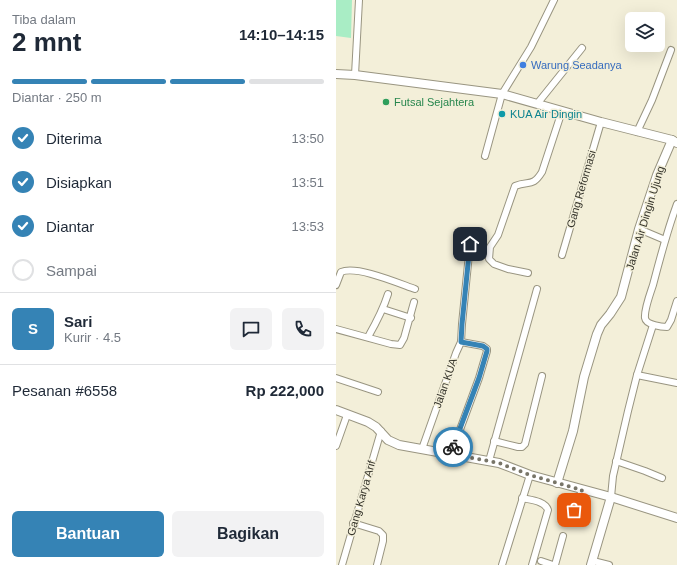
<!DOCTYPE html>
<html lang="id">
<head>
<meta charset="utf-8">
<style>
  :root { --surface:#fff; --page:#f2f2f3; --text:#1f2937; --muted:#747a83; --line:#e0e1e3; --accent:#3583b5 }
  body { margin:0; font-family:Helvetica,sans-serif; background:var(--page); color:var(--text); height:100vh; display:flex; flex-direction:column; font-size:15px; white-space:nowrap }
  * { box-sizing:border-box; margin:0 }
  p { font-size:13px; color:var(--muted) }
  .icon { flex:none; width:22px; height:22px; fill:none; stroke:currentColor; stroke-width:2; stroke-linecap:round; stroke-linejoin:round }
  .map { position:relative; flex:1; overflow:hidden }
  .sheet { display:flex; flex-direction:column; background:var(--surface); width:336px }
  .sheet>* { flex:none }
  .controls { position:absolute; left:289px; top:12px; display:grid; gap:8px }
  .controls a { display:grid; place-items:center; width:40px; height:40px; border-radius:6px; background:var(--surface); box-shadow:0 4px 16px #0002; font-size:20px }
  .pin { position:absolute; display:grid; place-items:center; width:34px; height:34px; color:#fff; margin:-17px; border-radius:8px; box-shadow:0 2px 6px #0006 }
  .courier { position:absolute; display:grid; place-items:center; width:40px; height:40px; margin:-20px; border:3px solid #3583b5; border-radius:50%; background:#fff; color:#222; box-shadow:0 1px 5px #0007 }
  .headline em { font-style:normal; font-weight:600 }
  .headline div { display:flex; flex-direction:column-reverse }
  .headline { display:flex; align-items:center; justify-content:space-between; height:68px; padding:0 12px }
  h1 { font-size:26px; font-weight:600; line-height:30px }
  .bar { display:grid; grid-template-columns:repeat(4,1fr); gap:6px 4px; align-content:center; height:48px; padding:0 12px }
  .bar i { height:5px; border-radius:3px; background:var(--line) }
  .bar .active { background:var(--accent) }
  .bar p { grid-column:span 4 }
  .line { display:flex; align-items:center; gap:10px; padding:0 12px; border-top:1px solid var(--line) }
  .line div { flex:1 }
  .round { display:grid; place-items:center; flex:none; width:42px; height:42px; border-radius:6px; background:var(--page) }
  ol { padding:0 12px; list-style:none }
  li { display:flex; align-items:center; gap:12px; height:44px }
  li p { margin-inline-start:auto }
  li .icon { padding:4px; border-radius:50%; background:var(--accent); color:#fff; stroke-width:4 }
  li:last-child { color:var(--muted) }
  li i { width:22px; height:22px; border:2px solid var(--line); border-radius:50% }
  .primary-button { display:flex; gap:8px; margin-top:auto; padding:8px 12px }
  .primary-button a { flex:1; height:46px; border-radius:6px; background:var(--accent); color:#fff; font-size:16px; font-weight:600; line-height:46px; text-align:center }
  .primary-button a+a { background:var(--page); color:var(--text) }
  main { display:flex; flex:1; min-height:0 }
  .map>svg:first-child { display:block }
  .green { fill:#a9edc5 }
  .lines { fill:none; stroke-linecap:round; stroke-linejoin:round }
  .minor-casing { stroke:#999581; stroke-width:8 }
  .tertiary-casing { stroke:#999581; stroke-width:10 }
  .minor { stroke:#fff; stroke-width:6 }
  .tertiary { stroke:#fff; stroke-width:8 }
  .done { stroke:#787568; stroke-width:4; stroke-dasharray:0 7.2 }
  .route { stroke:#3583b5; stroke-width:5 }
  .shop-dot { fill:#3f7fe0; stroke:#f3efd9; stroke-width:1.5 }
  .leisure-dot { fill:#2e9e5b; stroke:#f3efd9; stroke-width:1.5 }
  .culture-dot { fill:#0f9aa8; stroke:#f3efd9; stroke-width:1.5 }
  .labels { text-anchor:middle; stroke-width:3; stroke-linejoin:round; paint-order:stroke }
  .shop-label { font-size:11px; fill:#366cbe; stroke:#f3efd9; text-anchor:start }
  .leisure-label { font-size:11px; fill:#27864d; stroke:#f3efd9; text-anchor:start }
  .culture-label { font-size:11px; fill:#0d838f; stroke:#f3efd9; text-anchor:start }
  .street-label { font-size:11px; fill:#35342b; stroke:#f3efd9 }
</style>
</head>
<body>
<main>
<section class="sheet">
<div class="headline"><div><h1>2 mnt</h1><p>Tiba dalam</p></div><em>14:10–14:15</em></div>
<div class="bar"><i class="active"></i><i class="active"></i><i class="active"></i><i></i><p>Diantar · 250 m</p></div>
<ol>
<li><svg class="icon" aria-label="check" viewBox="0 0 24 24"><path d="M5 12l5 5 9-10"/></svg>Diterima<p>13:50</p></li>
<li><svg class="icon" aria-label="check" viewBox="0 0 24 24"><path d="M5 12l5 5 9-10"/></svg>Disiapkan<p>13:51</p></li>
<li><svg class="icon" aria-label="check" viewBox="0 0 24 24"><path d="M5 12l5 5 9-10"/></svg>Diantar<p>13:53</p></li>
<li><i></i>Sampai</li>
</ol>
<div class="line" style="height:72px"><b class="round" style="background:var(--accent);color:#fff">S</b><div><b>Sari</b><p>Kurir · 4.5</p></div><a class="round"><svg class="icon" aria-label="chat" viewBox="0 0 24 24"><path d="M4 5h16v11H9l-5 4z"/></svg></a><a class="round"><svg class="icon" aria-label="phone" viewBox="0 0 24 24"><path d="M5 4h4l2 5-3 2q2 4 5 5l2-3 5 2v4C11 20 4 13 5 4z"/></svg></a></div>
<div class="line" style="height:52px"><div>Pesanan #6558</div><b>Rp 222,000</b></div>
<div class="primary-button"><a>Bantuan</a><a>Bagikan</a></div>
</section>
<div class="map">
<svg width="341" height="565" viewBox="0 0 341 565">
  <rect width="100%" height="100%" fill="#f3efd9"/>
  <!-- green -->
  <path class="green" d="M0,0h16l-1,38 -15,-2z"/>
  <g class="lines">
    <!-- minor casing -->
    <g class="minor-casing">
      <g id="minor">
        <path d="M19,75l4,-75"/>
        <path d="M201,104l45,-56"/>
        <path d="M301,132l15,-32 19,-50"/>
        <path d="M149,156l17,-62 29,-47 23,-47"/>
        <path d="M341,204c-10,27 -17,54 -24,81 -3,9 -9,25 -8,33 1,7 17,9 22,9l4,-7 6,-19"/>
        <path d="M303,229l26,11"/>
        <path d="M226,255l39,-133"/>
        <path d="M192,273l-20,-4 -14,-5 -5,-5 1,-12 8,-12 17,-49c14,-6 17,2 27,-14l20,-61"/>
        <path d="M0,285l5,-13c15,-7 57,11 74,17"/>
        <path d="M47,309l28,9"/>
        <path d="M0,329l55,15 9,1 4,-7 10,-36"/>
        <path d="M32,337c8,-14 15,-27 20,-43"/>
        <path d="M301,375l40,8"/>
        <path d="M0,378l42,14"/>
        <path d="M158,441l24,6h4l3,-3 17,-68"/>
        <path d="M0,446l11,-31"/>
        <path d="M86,449l34,-96 5,-11 1,-18 8,-80"/>
        <path d="M115,454l28,-76 8,-27v-2l-4,-3 -22,-4"/>
        <path d="M153,461l48,-172"/>
        <path d="M280,461l29,10 17,7"/>
        <path d="M275,497l2,-21 15,-65 9,-36 16,-50"/>
        <path d="M186,498c9,2 23,3 26,12l-16,55"/>
        <path d="M238,510l8,-20"/>
        <path d="M17,523l26,8 4,4v6l-6,24"/>
        <path d="M205,561l12,4"/>
        <path d="M257,561l16,4"/>
        <path d="M6,565l39,-134"/>
        <path d="M166,565l28,-90"/>
        <path d="M219,565l8,-29"/>
      </g>
    </g>
    <!-- tertiary casing -->
    <g class="tertiary-casing">
      <g id="tertiary">
        <path d="M0,74l19,1 147,19 99,28 71,18 5,3"/>
        <path d="M0,410l32,12 8,5 12,13 11,5 100,18 31,12 81,22 66,21"/>
        <path d="M221,483l16,-52 11,-54 13,-43 4,-9 9,-11 11,-17 18,-68 18,-54 15,-35"/>
        <path d="M255,565l20,-68"/>
      </g>
    </g>
    <!-- minor -->
    <use href="#minor" class="minor"/>
    <!-- tertiary -->
    <use href="#tertiary" class="tertiary"/>
  </g>
  <g class="lines">
    <!-- done -->
    <path class="done" d="M117,447l-2,7 48,9 31,12 52,15 -8,20"/>
    <!-- route -->
    <path class="route" d="M117,447l26,-69 8,-27v-2l-4,-3 -22,-4 1,-18 8,-80"/>
  </g>
  <!-- markers -->
  <circle class="shop-dot" cx="187" cy="65" r="4"/>
  <circle class="leisure-dot" cx="50" cy="102" r="4"/>
  <circle class="culture-dot" cx="166" cy="114" r="4"/>
  <g class="labels">
    <!-- shop labels -->
    <g class="shop-label">
      <text x="195" y="69">Warung Seadanya</text>
    </g>
    <!-- leisure labels -->
    <g class="leisure-label">
      <text x="58" y="106">Futsal Sejahtera</text>
    </g>
    <!-- culture labels -->
    <g class="culture-label">
      <text x="174" y="118">KUA Air Dingin</text>
    </g>
    <!-- street labels -->
    <g class="street-label">
      <text transform="translate(245 189) rotate(-74)" y="4">Gang Reformasi</text>
      <text transform="translate(309 218) rotate(-73)" y="4">Jalan Air Dingin Ujung</text>
      <text transform="translate(109 383) rotate(-71)" y="4">Jalan KUA</text>
      <text transform="translate(25 498) rotate(-74)" y="4">Gang Karya Arif</text>
    </g>
  </g>
</svg>
<div class="controls">
<a><svg class="icon" aria-label="layers" viewBox="0 0 24 24"><path d="M12 4l9 5-9 5-9-5zM3 14l9 5 9-5"/></svg></a>
</div>
<div class="pin" style="left:238px;top:510px;background:#ea580c"><svg class="icon" aria-label="bag" viewBox="0 0 24 24"><path d="M5 8h14l-1 12H6zM9 8a3 3 0 0 1 6 0"/></svg></div>
<div class="pin" style="left:134px;top:244px;background:#1f2937"><svg class="icon" aria-label="home" viewBox="0 0 24 24"><path d="M3 11l9-7 9 7M6 9v11h12V9"/></svg></div>
<div class="courier" style="left:117px;top:447px"><svg class="icon" aria-label="bike" viewBox="0 0 24 24"><circle cx="6" cy="16" r="4"/><circle cx="18" cy="16" r="4"/><path d="M6 16l4-8h5l3 8M10 8l3 8H6M13 5h3"/></svg></div>
</div>
</main>
</body>
</html>
